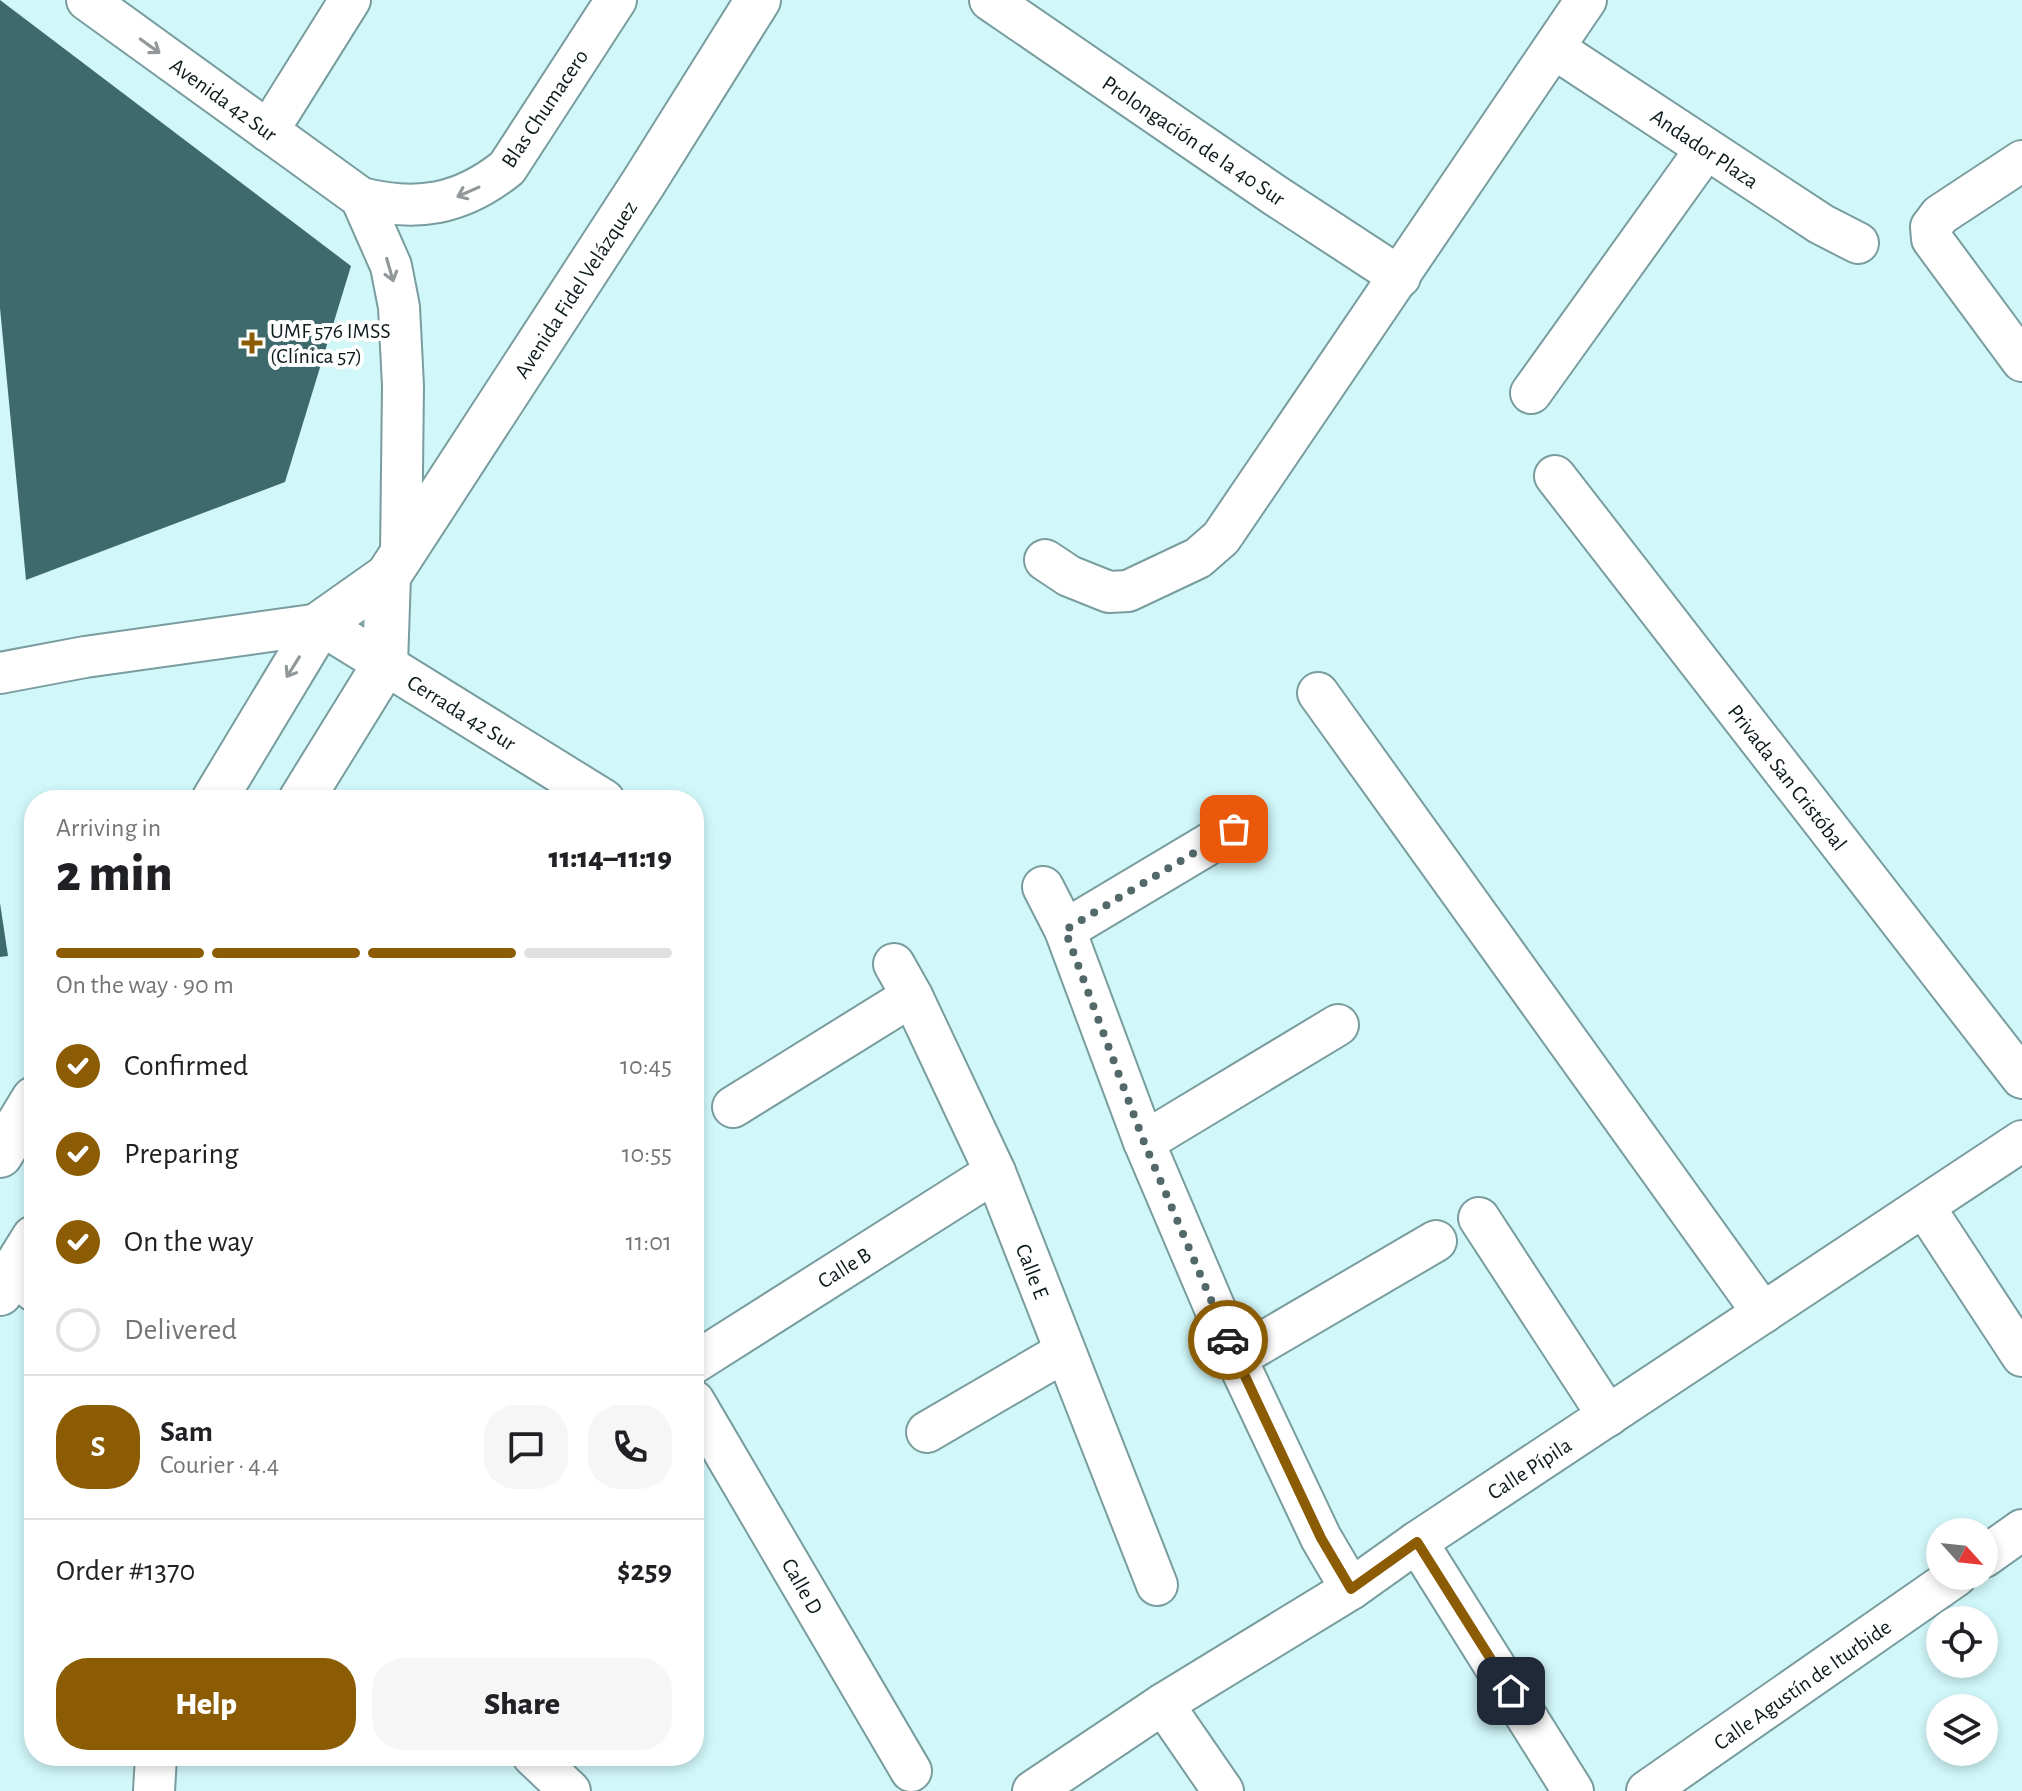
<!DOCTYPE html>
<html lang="en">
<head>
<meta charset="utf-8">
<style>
  :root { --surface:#fff; --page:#f6f6f6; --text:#202124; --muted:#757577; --line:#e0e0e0; --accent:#8c5c04 }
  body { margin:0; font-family:"Alegreya Sans",sans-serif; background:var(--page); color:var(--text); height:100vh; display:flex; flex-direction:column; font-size:30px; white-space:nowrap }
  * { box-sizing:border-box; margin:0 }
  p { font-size:26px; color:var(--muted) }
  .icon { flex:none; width:44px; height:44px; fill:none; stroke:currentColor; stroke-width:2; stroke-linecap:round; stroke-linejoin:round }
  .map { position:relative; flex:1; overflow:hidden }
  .side { position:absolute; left:24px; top:790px; width:680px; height:976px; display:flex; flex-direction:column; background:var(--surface); border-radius:32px; box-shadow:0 4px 12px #0003 }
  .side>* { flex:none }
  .needle { width:52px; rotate:117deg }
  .buttons { position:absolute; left:1926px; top:1518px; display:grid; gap:16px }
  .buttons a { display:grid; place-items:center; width:72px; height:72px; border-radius:50%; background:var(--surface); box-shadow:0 4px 12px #0003; font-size:40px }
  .pin { position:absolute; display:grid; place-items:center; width:68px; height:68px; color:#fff; margin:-34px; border-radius:16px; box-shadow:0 4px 12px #0006 }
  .courier { position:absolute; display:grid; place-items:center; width:80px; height:80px; margin:-40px; border:6px solid #8c5c04; border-radius:50%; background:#fff; color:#222; box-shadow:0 2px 10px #0007 }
  .overview em { font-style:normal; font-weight:800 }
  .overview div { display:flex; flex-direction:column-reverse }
  .overview { display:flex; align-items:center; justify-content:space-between; height:136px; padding:0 32px }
  h1 { font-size:52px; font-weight:800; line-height:60px }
  .bar { display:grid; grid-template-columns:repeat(4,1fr); gap:12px 8px; align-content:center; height:96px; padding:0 32px }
  .bar i { height:10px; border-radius:6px; background:var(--line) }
  .bar .on { background:var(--accent) }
  .bar p { grid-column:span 4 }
  .line { display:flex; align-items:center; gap:20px; padding:0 32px; border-top:2px solid var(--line) }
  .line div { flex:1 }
  .round { display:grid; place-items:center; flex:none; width:84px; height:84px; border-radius:32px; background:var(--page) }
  ol { padding:0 32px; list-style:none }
  li { display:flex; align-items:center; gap:24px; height:88px }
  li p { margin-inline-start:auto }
  li .icon { padding:8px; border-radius:50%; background:var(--accent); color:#fff; stroke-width:4 }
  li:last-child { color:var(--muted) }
  li i { width:44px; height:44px; border:4px solid var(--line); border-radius:50% }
  .action { display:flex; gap:16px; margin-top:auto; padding:16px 32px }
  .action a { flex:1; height:92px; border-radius:32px; background:var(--accent); color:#fff; font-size:32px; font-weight:800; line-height:92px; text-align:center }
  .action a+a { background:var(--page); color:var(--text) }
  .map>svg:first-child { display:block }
  .building { fill:#3e6a6d }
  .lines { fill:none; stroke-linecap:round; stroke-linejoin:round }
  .minor-casing { stroke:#799d9f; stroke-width:44 }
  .major-casing { stroke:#799d9f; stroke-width:48 }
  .minor { stroke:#fff; stroke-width:40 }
  .major { stroke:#fff; stroke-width:44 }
  .oneway { stroke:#929899 }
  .done { stroke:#526869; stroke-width:8; stroke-dasharray:0 14.4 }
  .route { stroke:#8c5c04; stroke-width:10 }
  .poi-dot { fill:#8c5c04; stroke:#fff; stroke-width:3 }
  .labels { text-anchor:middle; stroke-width:8; stroke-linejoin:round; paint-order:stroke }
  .street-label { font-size:22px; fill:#0d1b1c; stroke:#fff }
  .poi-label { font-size:22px; fill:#0d1b1c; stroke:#fff; text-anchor:start }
</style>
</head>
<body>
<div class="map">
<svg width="2022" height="1791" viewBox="0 0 2022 1791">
  <rect width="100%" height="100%" fill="#d1f7f9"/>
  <!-- building -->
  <g class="building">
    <path d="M0,0l351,266 -66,216 -259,98 -26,-272z"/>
    <path d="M0,903l8,53 -8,1z"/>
  </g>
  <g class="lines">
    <!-- minor casing -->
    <g class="minor-casing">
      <g id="minor">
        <path d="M87,0l274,198c56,14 100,7 146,-30l109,-168"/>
        <path d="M990,0l286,196 124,81"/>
        <path d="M1555,49l266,175 37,19"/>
        <path d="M268,131l82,-131"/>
        <path d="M2022,161l-82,54 -9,12 1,12 90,122"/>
        <path d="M361,198l30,68 8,41 4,79 -2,169"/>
        <path d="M1531,393l175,-244"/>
        <path d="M1555,476l467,602"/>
        <path d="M1045,560l24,16 40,16 19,-1 70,-33 23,-20 365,-538"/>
        <path d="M0,673l85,-16 235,-33 284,176"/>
        <path d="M1318,693l445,620"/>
        <path d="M1043,887l22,43 79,212 92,216 85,180 30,51"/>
        <path d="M1065,930l169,-101"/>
        <path d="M894,964l18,32 83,176 162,413"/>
        <path d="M733,1107l179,-111"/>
        <path d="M1144,1142l194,-117"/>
        <path d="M1925,1208l97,148"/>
        <path d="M1479,1218l129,198"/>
        <path d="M13,1272l21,19"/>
        <path d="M1236,1358l200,-117"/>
        <path d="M694,1363l301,-191"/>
        <path d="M694,1401l217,370"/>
        <path d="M927,1432l137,-80"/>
        <path d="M1417,1542l156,249"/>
        <path d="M1984,1557l38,-27"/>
        <path d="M1163,1704l60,87"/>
        <path d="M533,1756l37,35"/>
        <path d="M154,1791l2,-35"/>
        <path d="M1033,1791l130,-87 188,-115 66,-47 605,-401"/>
        <path d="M1647,1791l309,-215"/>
      </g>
    </g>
    <!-- major casing -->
    <g class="major-casing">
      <g id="major">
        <path d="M214,800l106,-176 68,-48 256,-394 114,-182"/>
        <path d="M301,800l84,-136 3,-88"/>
        <path d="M0,1155l34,-56"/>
        <path d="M0,1293l34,-55"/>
      </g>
    </g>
    <!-- minor -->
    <use href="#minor" class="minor"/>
    <!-- major -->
    <use href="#major" class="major"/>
  </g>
  <!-- one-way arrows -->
  <defs><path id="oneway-shaft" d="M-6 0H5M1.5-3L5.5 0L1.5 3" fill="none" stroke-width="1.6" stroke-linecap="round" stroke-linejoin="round" transform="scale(2)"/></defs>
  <g class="oneway">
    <use href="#oneway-shaft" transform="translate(150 46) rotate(36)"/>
    <use href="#oneway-shaft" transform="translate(468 192) rotate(156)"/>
    <use href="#oneway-shaft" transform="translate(390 270) rotate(74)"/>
    <use href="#oneway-shaft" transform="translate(293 667) rotate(122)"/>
  </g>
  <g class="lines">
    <!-- done -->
    <path class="done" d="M1228,1340l-84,-198 -79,-212 169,-101"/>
    <!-- route -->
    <path class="route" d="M1228,1340l93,198 30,51 66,-47 94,149"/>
  </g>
  <!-- markers -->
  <path class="poi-dot" d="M248 331h8v8h8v8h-8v8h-8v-8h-8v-8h8z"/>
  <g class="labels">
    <!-- street labels -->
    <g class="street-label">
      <text transform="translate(224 99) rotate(36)" y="8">Avenida 42 Sur</text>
      <text transform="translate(544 108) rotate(-56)" y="8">Blas Chumacero</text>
      <text transform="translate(1194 140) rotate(34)" y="8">Prolongación de la 40 Sur</text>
      <text transform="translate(1705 148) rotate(34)" y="8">Andador Plaza</text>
      <text transform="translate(575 289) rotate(-57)" y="8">Avenida Fidel Velázquez</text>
      <text transform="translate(462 712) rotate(32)" y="8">Cerrada 42 Sur</text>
      <text transform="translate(1788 777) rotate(52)" y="8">Privada San Cristóbal</text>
      <text transform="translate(844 1267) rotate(-32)" y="8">Calle B</text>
      <text transform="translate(1033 1271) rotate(69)" y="8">Calle E</text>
      <text transform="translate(1529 1468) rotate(-33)" y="8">Calle Pípila</text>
      <text transform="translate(803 1586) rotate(60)" y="8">Calle D</text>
      <text transform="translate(1802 1684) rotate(-35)" y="8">Calle Agustín de Iturbide</text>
    </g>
    <!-- poi labels -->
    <g class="poi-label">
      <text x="270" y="338">UMF 576 IMSS<tspan x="270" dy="25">(Clínica 57)</tspan></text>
    </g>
  </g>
</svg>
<div class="buttons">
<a><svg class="needle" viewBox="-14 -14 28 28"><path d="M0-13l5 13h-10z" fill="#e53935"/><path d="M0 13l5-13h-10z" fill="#757577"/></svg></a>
<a><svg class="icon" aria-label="locate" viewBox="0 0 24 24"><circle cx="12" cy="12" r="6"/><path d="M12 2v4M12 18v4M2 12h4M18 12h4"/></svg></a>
<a><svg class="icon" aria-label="layers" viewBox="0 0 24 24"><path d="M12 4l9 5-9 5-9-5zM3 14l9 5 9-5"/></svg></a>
</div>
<div class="pin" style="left:1234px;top:829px;background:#ea580c"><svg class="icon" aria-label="bag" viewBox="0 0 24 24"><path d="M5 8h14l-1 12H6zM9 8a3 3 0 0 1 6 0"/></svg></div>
<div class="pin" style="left:1511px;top:1691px;background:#1f2937"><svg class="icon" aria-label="home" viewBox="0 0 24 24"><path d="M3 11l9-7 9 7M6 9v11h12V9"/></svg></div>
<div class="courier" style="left:1228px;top:1340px"><svg class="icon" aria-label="car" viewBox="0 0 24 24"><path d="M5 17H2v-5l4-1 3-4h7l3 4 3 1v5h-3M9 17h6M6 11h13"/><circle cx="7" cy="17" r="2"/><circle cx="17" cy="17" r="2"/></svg></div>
<section class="side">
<div class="overview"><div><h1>2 min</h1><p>Arriving in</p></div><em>11:14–11:19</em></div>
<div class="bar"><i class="on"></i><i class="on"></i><i class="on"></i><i></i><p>On the way · 90 m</p></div>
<ol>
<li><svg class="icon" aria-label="check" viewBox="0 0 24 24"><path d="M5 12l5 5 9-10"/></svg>Confirmed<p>10:45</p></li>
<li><svg class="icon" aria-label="check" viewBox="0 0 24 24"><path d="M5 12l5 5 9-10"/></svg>Preparing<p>10:55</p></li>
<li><svg class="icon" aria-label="check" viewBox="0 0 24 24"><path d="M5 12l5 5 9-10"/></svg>On the way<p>11:01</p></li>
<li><i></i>Delivered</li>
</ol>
<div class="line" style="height:144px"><b class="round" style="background:var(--accent);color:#fff">S</b><div><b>Sam</b><p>Courier · 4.4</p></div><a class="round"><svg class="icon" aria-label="chat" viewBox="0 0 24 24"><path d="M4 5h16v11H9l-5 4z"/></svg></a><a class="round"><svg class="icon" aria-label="phone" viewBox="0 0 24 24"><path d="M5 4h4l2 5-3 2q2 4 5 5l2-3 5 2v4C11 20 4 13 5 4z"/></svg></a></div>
<div class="line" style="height:104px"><div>Order #1370</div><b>$259</b></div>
<div class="action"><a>Help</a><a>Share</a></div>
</section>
</div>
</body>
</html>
